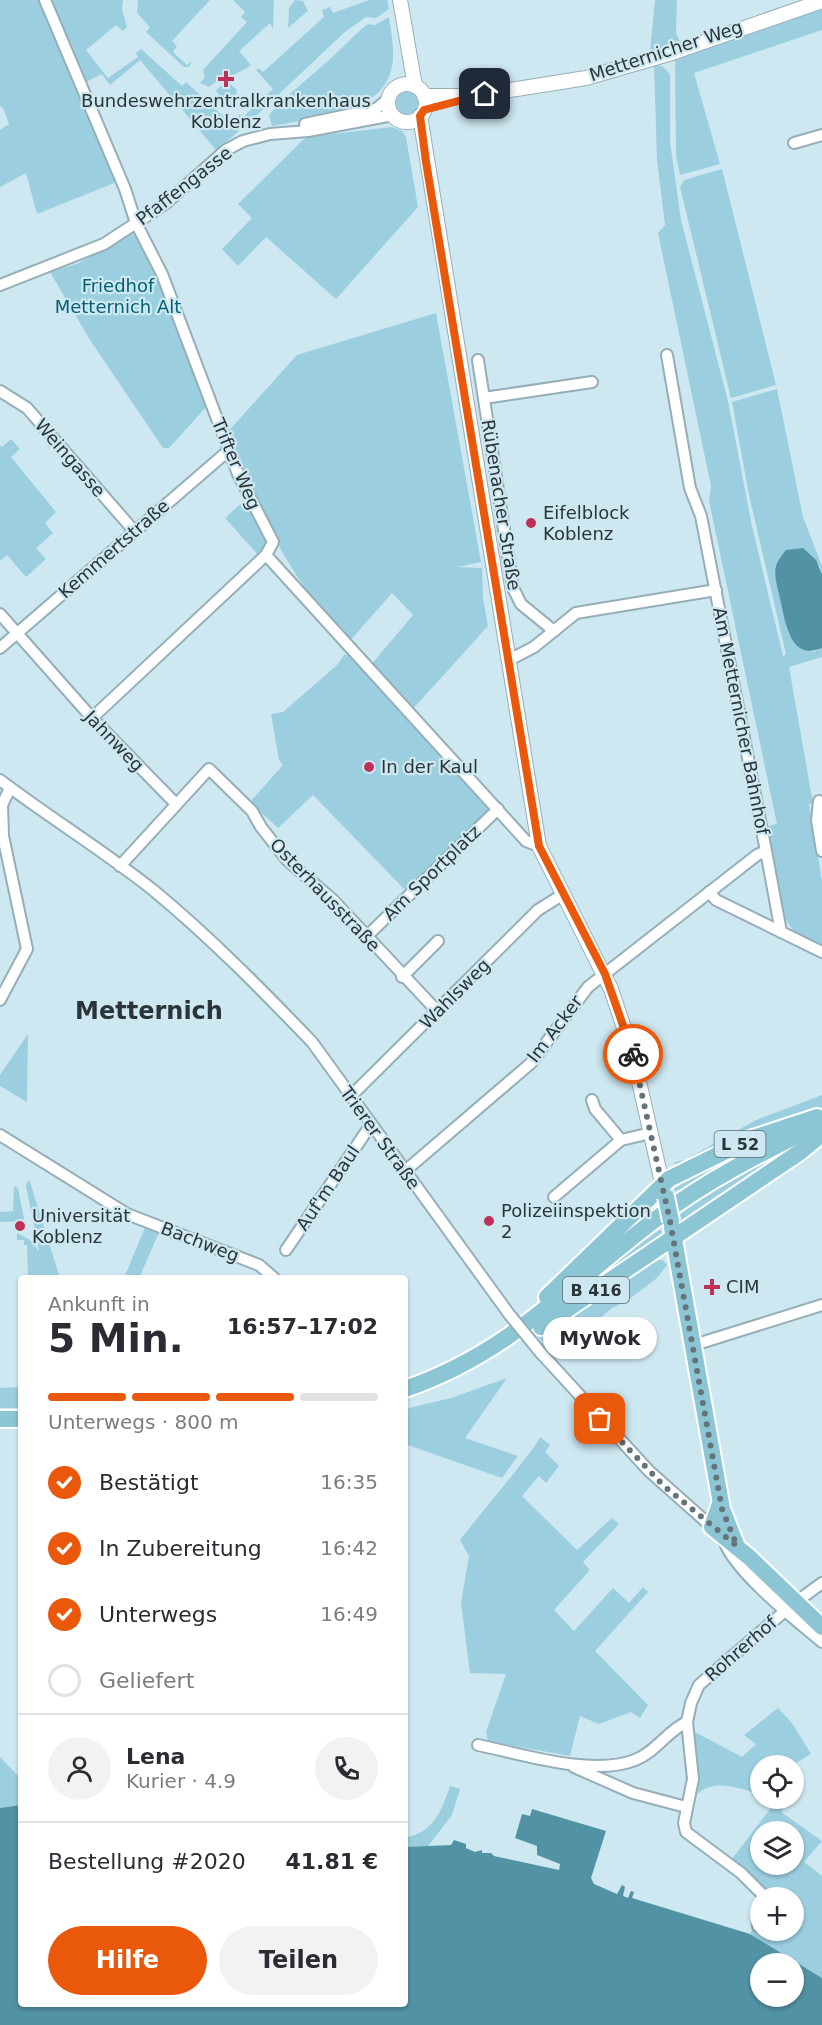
<!DOCTYPE html>
<html lang="de">
<head>
<meta charset="utf-8">
<style>
  :root { --surface:#fff; --page:#f2f2f3; --text:#2b2b33; --muted:#7c7c81; --line:#e1e1e2; --accent:#ea580c }
  body { margin:0; font-family:"DejaVu Sans",sans-serif; background:var(--page); color:var(--text); height:100vh; display:flex; flex-direction:column; font-size:22px; white-space:nowrap }
  * { box-sizing:border-box; margin:0 }
  p { font-size:20px; color:var(--muted) }
  .icon { flex:none; width:33px; height:33px; fill:none; stroke:currentColor; stroke-width:2; stroke-linecap:round; stroke-linejoin:round }
  .map { position:relative; flex:1; overflow:hidden }
  .details { position:absolute; left:18px; top:1275px; width:390px; height:732px; display:flex; flex-direction:column; background:var(--surface); border-radius:6px; box-shadow:0 2px 4px #0004 }
  .details>* { flex:none }
  .buttons { position:absolute; left:750px; top:1755px; display:grid; gap:12px }
  .buttons a { display:grid; place-items:center; width:54px; height:54px; border-radius:50%; background:var(--surface); box-shadow:0 2px 4px #0004; font-size:30px }
  .pin { position:absolute; display:grid; place-items:center; width:51px; height:51px; color:#fff; margin:-26px; border-radius:12px; box-shadow:0 3px 9px #0006 }
  .courier { position:absolute; display:grid; place-items:center; width:60px; height:60px; margin:-30px; border:4px solid #ea580c; border-radius:50%; background:#fff; color:#222; box-shadow:0 2px 8px #0007 }
  .bubble { position:absolute; height:42px; border-radius:21px; background:var(--surface); box-shadow:0 2px 4px #0004; font-size:20px; font-weight:700; line-height:42px; text-align:center }
  .summary em { font-style:normal; font-weight:700 }
  .summary div { display:flex; flex-direction:column-reverse }
  .summary { display:flex; align-items:center; justify-content:space-between; height:102px; padding:0 30px }
  h1 { font-size:39px; font-weight:700; line-height:45px }
  .bar { display:grid; grid-template-columns:repeat(4,1fr); gap:9px 6px; align-content:center; height:72px; padding:0 30px }
  .bar i { height:8px; border-radius:4px; background:var(--line) }
  .bar .on { background:var(--accent) }
  .bar p { grid-column:span 4 }
  .line { display:flex; align-items:center; gap:15px; padding:0 30px; border-top:2px solid var(--line) }
  .line div { flex:1 }
  .round { display:grid; place-items:center; flex:none; width:63px; height:63px; border-radius:32px; background:var(--page) }
  ol { padding:0 30px; list-style:none }
  li { display:flex; align-items:center; gap:18px; height:66px }
  li p { margin-inline-start:auto }
  li .icon { padding:6px; border-radius:50%; background:var(--accent); color:#fff; stroke-width:4 }
  li:last-child { color:var(--muted) }
  li i { width:33px; height:33px; border:3px solid var(--line); border-radius:50% }
  .button { display:flex; gap:12px; margin-top:auto; padding:12px 30px }
  .button a { flex:1; height:69px; border-radius:36px; background:var(--accent); color:#fff; font-size:24px; font-weight:700; line-height:69px; text-align:center }
  .button a+a { background:var(--page); color:var(--text) }
  .map>svg:first-child { display:block }
  .green { fill:#9bcfe0; fill-rule:evenodd }
  .water { fill:#5292a5; fill-rule:evenodd }
  .lines { fill:none; stroke-linecap:round; stroke-linejoin:round }
  .street-casing { stroke:#95aeb7; stroke-width:14 }
  .secondary-casing { stroke:#95aeb7; stroke-width:16 }
  .primary-casing { stroke:#fff; stroke-width:20 }
  .street { stroke:#fff; stroke-width:10 }
  .secondary { stroke:#fff; stroke-width:14 }
  .primary { stroke:#8cc5d4; stroke-width:16 }
  .street-bridge-casing { stroke:#95aeb7; stroke-width:14; stroke-linecap:butt }
  .primary-bridge-casing { stroke:#fff; stroke-width:20; stroke-linecap:butt }
  .street-bridge { stroke:#fff; stroke-width:10 }
  .primary-bridge { stroke:#8cc5d4; stroke-width:16 }
  .done { stroke:#647479; stroke-width:6; stroke-dasharray:0 10.8 }
  .route { stroke:#ea580c; stroke-width:8 }
  .poi-dot { fill:#c03159; stroke:#cee8f1; stroke-width:2 }
  .labels { text-anchor:middle; stroke-width:4.5; stroke-linejoin:round; paint-order:stroke }
  .shield { fill:#cee8f1; stroke:#5c6b70; stroke-width:1.5 }
  .shield-label { font-size:16px; font-weight:bold; fill:#2b3539 }
  .street-label { font-size:18px; fill:#2b3539; stroke:#cee8f1 }
  .poi-label { font-size:18px; fill:#2b3539; stroke:#cee8f1; text-anchor:start }
  .park-label { font-size:18px; fill:#026074; stroke:#cee8f1 }
  .district-label { font-size:24px; font-weight:bold; fill:#2b3539; stroke:#cee8f1 }
</style>
</head>
<body>
<div class="map">
<svg width="822" height="2025" viewBox="0 0 822 2025">
  <rect width="100%" height="100%" fill="#cee8f1"/>
  <!-- green -->
  <g class="green">
    <path d="M0,0h40l54,123 -2,2 25,57 -80,32 -11,-41 -26,14v-57l9,-6 -5,-14 -4,-4z"/>
    <path d="M49,0h74l-1,9 5,18 -4,4 -7,-6 -30,25 22,28 30,-21 -2,-4 5,-4 41,37 4,-4 53,49 -23,19 -76,-90 -30,25 -8,-11 -18,9z"/>
    <path d="M138,0h72l-38,41 5,5 -4,6 14,13 5,-4 -3,6h-5l-38,-35 4,-5 -13,-14z"/>
    <path d="M233,0h41l-1,29 -3,-6 -31,28 12,14c-13,11 -30,11 -42,22l-9,-4 5,-6 -2,-7 44,-48 -6,-5 4,-5z"/>
    <path d="M295,0l8,1 5,10 -20,17 1,-20z"/>
    <path d="M369,0h18l2,9 -13,9 -10,-1 -21,15 -99,93 -7,-6v-5l4,3 30,-28 -17,-19 2,-2 5,4 61,-55 -2,-7 8,-3 3,6z"/>
    <path d="M655,0h22l-1,33 4,9 -34,14 4,-4z"/>
    <path d="M822,9v21l-128,43 26,91 -40,11 -4,-20 -1,-95 87,-33z"/>
    <path d="M389,17c2,14 5,29 4,43 -5,56 -78,57 -121,66l-3,-11c19,-21 40,-37 61,-56 13,-11 24,-25 38,-35l7,1z"/>
    <path d="M654,65l8,1 8,8v68l11,78 47,181 24,125 31,130 3,-2 -37,-159 -17,-93 45,-13 26,128 19,49v8l-2,-8 -15,-14 -28,30 12,53 24,17 9,-4v9l-33,10 24,136 -4,1 13,77v67l-24,-10 -14,-21 -20,-90 13,-3 -68,-323 2,-15 -53,-253 7,-8 -8,-65z"/>
    <path d="M229,83l8,7 -3,11 -7,3 -11,-13 3,-4z"/>
    <circle cx="407" cy="103" r="11"/>
    <path d="M392,127l10,4 4,6 12,70 -82,92 -70,-62 -28,29 -16,-17 30,-31 -14,-14 68,-67z"/>
    <path d="M722,169l54,216 -45,13 -51,-211 4,-7z"/>
    <path d="M133,233l19,28 56,144 -39,43h-6l-73,-108 -40,-68 29,-9z"/>
    <path d="M436,313l45,249 -23,5 24,1 1,30 5,28 -77,85 -41,-45 43,-51 -21,-22 -44,50c-55,-61 -91,-132 -123,-208l72,-80z"/>
    <path d="M11,439l9,10 -9,8 45,55 -11,11 8,10 -17,15 10,11 -20,18 -19,-22 -7,6v-116l2,2z"/>
    <path d="M245,500l25,45 -11,11 -34,-38z"/>
    <path d="M344,655h7l141,152 -86,84 -93,-96 -35,33 -28,-26 33,-37 -4,-5 -8,-46 12,-2 54,-47z"/>
    <path d="M28,1034l-1,68 -27,-16v-11z"/>
    <path d="M822,1095v15l-148,55 1,-3 10,-2 71,-40z"/>
    <path d="M807,1123l-120,65 -12,3 -1,-3 5,-2 -2,-7z"/>
    <path d="M807,1138l-125,85 -2,-9 4,-8 39,-25z"/>
    <path d="M29,1179l31,99 -32,-1 -1,-32h-3v-5h-7v-7l13,7 9,11 -13,-65z"/>
    <path d="M14,1186l4,2 6,31 -2,2 -22,1v-10l13,-1z"/>
    <path d="M146,1225l14,5 -21,48h-15z"/>
    <path d="M661,1229l2,8 -98,66 59,-49z"/>
    <path d="M659,1260h4l4,5 -10,13 -30,23 -15,7 -55,47 -20,-19 100,-66z"/>
    <path d="M507,1378l-42,60 53,18 -16,22 -97,-34v-35l46,-11z"/>
    <path d="M21,1387v21h-21v-20z"/>
    <path d="M540,1437l10,8 -5,7 14,14 -13,17 -7,-7 -17,20 55,54 35,-32 7,6 -36,38 7,8 -36,40 20,21 39,-43 16,15 14,-16 5,5 -53,59 53,54 -8,13 -9,-6 -32,12 -19,-8 -10,40 -82,-15 -2,-9 20,-58 -36,-1 -9,-70 8,-47 -9,-16c11,-15 79,-95 80,-103z"/>
    <path d="M778,1708l14,15 19,31 -18,11 -33,1v28c-18,-5 -45,-16 -61,-1l-3,-1 -5,-62 51,27 14,-13 -12,-9z"/>
    <path d="M0,1757l21,22v26l-21,3z"/>
    <path d="M450,1786l10,3 -8,26 -24,31 -23,1v-10c28,-3 37,-27 45,-51z"/>
    <path d="M777,1800l9,4 -5,8 41,29 -18,21 18,14v102l-72,-44 9,-16 1,12h34v-32l-25,-1 -5,-9 -32,-29zM760,1832h34v32h-34z"/>
  </g>
  <!-- water -->
  <g class="water">
    <path d="M803,548l13,12 6,14v74c-31,13 -36,-23 -41,-45 -2,-11 -8,-27 -5,-37 2,-6 7,-12 10,-16z"/>
    <path d="M21,1805v199h384v-157l46,-2 3,-5 12,4v4l9,4 7,-2v3h9l3,3 65,14 1,-6 -23,-9v-9l-22,-8 7,-24 8,2 2,-7 74,22 -15,47 3,6 23,10 5,-9 3,2 -2,9 5,2 3,-7 3,1 -2,6 118,36 72,44v47h-822v-217zM760,1964h34v32h-34z"/>
  </g>
  <g class="lines">
    <!-- street casing -->
    <g class="street-casing">
      <g id="street">
        <path d="M45,0l80,189 11,34 26,51 76,200 35,68 -7,13 -174,163"/>
        <path d="M305,124l71,-15 13,-11"/>
        <path d="M794,143l28,-8"/>
        <path d="M0,285l104,-41 61,-40 61,-54 17,-9 27,-7 38,-3 85,-16"/>
        <path d="M667,355l23,133 11,28 65,335"/>
        <path d="M478,360l35,228 8,16 33,27"/>
        <path d="M0,391l27,17 108,124"/>
        <path d="M484,398l108,-16"/>
        <path d="M266,555l260,286 13,5"/>
        <path d="M0,614l92,104 84,86"/>
        <path d="M0,648l228,-197"/>
        <path d="M509,660l25,-13 42,-34 140,-23"/>
        <path d="M0,780c50,38 104,71 153,110 57,47 108,99 159,152l197,272"/>
        <path d="M819,801l-2,19 5,31"/>
        <path d="M120,866l89,-97 43,42 9,16 26,33 46,40 105,112"/>
        <path d="M709,892l7,8 106,52"/>
        <path d="M367,936l131,-127"/>
        <path d="M402,977l36,-36"/>
        <path d="M0,1000l27,-51 -24,-113 -1,-31 8,-17"/>
        <path d="M350,1097l188,-187 24,-15"/>
        <path d="M592,1100l3,9 26,31"/>
        <path d="M0,1135l127,79 132,51 15,13"/>
        <path d="M405,1171l126,-108 57,-76 169,-132 9,-4 15,81"/>
        <path d="M554,1197l67,-57 30,-7"/>
        <path d="M286,1250l84,-124"/>
        <path d="M694,1345l128,-40"/>
        <path d="M540,1352l109,119 63,56"/>
        <path d="M723,1538c9,32 73,82 99,104"/>
        <path d="M796,1602l26,-19"/>
        <path d="M478,1745c44,9 114,32 157,15 21,-8 32,-29 52,-38"/>
        <path d="M574,1767l59,26 53,14"/>
        <path d="M766,1898l-25,-25 -55,-41 -2,-9 9,-44 -6,-57 4,-19 8,-18 86,-74"/>
        <path d="M758,1926l2,-4"/>
      </g>
    </g>
    <!-- secondary casing -->
    <g class="secondary-casing">
      <g id="secondary">
        <path d="M400,0l15,86"/>
        <circle cx="407" cy="103" r="19"/>
        <path d="M424,96h48l114,-18 86,-25 150,-52"/>
        <path d="M420,116l119,730 72,143 22,66 29,128"/>
      </g>
    </g>
    <!-- primary casing -->
    <g class="primary-casing">
      <g id="primary">
        <path d="M672,1228l50,281 15,38"/>
        <path d="M547,1297l122,-118 81,-40 67,-22"/>
        <path d="M541,1327l259,-175 22,-18"/>
        <path d="M405,1389c108,-37 167,-108 255,-173 50,-38 106,-65 162,-93"/>
        <path d="M0,1419h21"/>
        <path d="M720,1504l-8,23 37,30 73,70"/>
      </g>
    </g>
    <!-- street -->
    <use href="#street" class="street"/>
    <!-- secondary -->
    <use href="#secondary" class="secondary"/>
    <!-- primary -->
    <use href="#primary" class="primary"/>
    <!-- street-bridge casing -->
    <g class="street-bridge-casing">
      <path id="street-bridge" d="M509,1314l31,38"/>
    </g>
    <!-- primary-bridge casing -->
    <g class="primary-bridge-casing">
      <path id="primary-bridge" d="M666,1197l5,24"/>
    </g>
    <!-- street-bridge -->
    <use href="#street-bridge" class="street-bridge"/>
    <!-- primary-bridge -->
    <use href="#primary-bridge" class="primary-bridge"/>
  </g>
  <g class="lines">
    <!-- done -->
    <path class="done" d="M600,1419l64,67 73,60 -15,-37 -52,-288 -37,-167"/>
    <!-- route -->
    <path class="route" d="M485,94l-61,16 -4,6 6,46 113,684 66,128 28,80"/>
  </g>
  <!-- markers -->
  <g class="poi-dot">
    <path d="M223 70h6v6h6v6h-6v6h-6v-6h-6v-6h6z"/>
    <circle cx="531" cy="523" r="6"/>
    <circle cx="369" cy="767" r="6"/>
    <circle cx="489" cy="1221" r="6"/>
    <circle cx="20" cy="1226" r="6"/>
    <path d="M709 1278h6v6h6v6h-6v6h-6v-6h-6v-6h6z"/>
  </g>
  <g class="labels">
    <!-- shield labels -->
    <g class="shield">
      <rect x="714.5" y="1131" width="51" height="26" rx="4.5"/>
      <rect x="563" y="1277" width="66" height="26" rx="4.5"/>
    </g>
    <g class="shield-label">
      <text x="740" y="1150">L 52</text>
      <text x="596" y="1296">B 416</text>
    </g>
    <!-- street labels -->
    <g class="street-label">
      <text transform="translate(666 51) rotate(-18)" y="6">Metternicher Weg</text>
      <text transform="translate(184 186) rotate(-38)" y="6">Pfaffengasse</text>
      <text transform="translate(70 458) rotate(49)" y="6">Weingasse</text>
      <text transform="translate(236 464) rotate(67)" y="6">Trifter Weg</text>
      <text transform="translate(501 505) rotate(81)" y="6">Rübenacher Straße</text>
      <text transform="translate(114 549) rotate(-41)" y="6">Kemmertstraße</text>
      <text transform="translate(741 721) rotate(79)" y="6">Am Metternicher Bahnhof</text>
      <text transform="translate(114 741) rotate(46)" y="6">Jahnweg</text>
      <text transform="translate(432 873) rotate(-44)" y="6">Am Sportplatz</text>
      <text transform="translate(325 895) rotate(46)" y="6">Osterhausstraße</text>
      <text transform="translate(455 994) rotate(-45)" y="6">Wahlsweg</text>
      <text transform="translate(555 1029) rotate(-53)" y="6">Im Acker</text>
      <text transform="translate(380 1138) rotate(54)" y="6">Trierer Straße</text>
      <text transform="translate(328 1188) rotate(-56)" y="6">Auf'm Baul</text>
      <text transform="translate(200 1242) rotate(21)" y="6">Bachweg</text>
      <text transform="translate(741 1649) rotate(-41)" y="6">Rohrerhof</text>
    </g>
    <!-- poi labels -->
    <g class="poi-label">
      <text x="226" y="107" text-anchor="middle">Bundeswehrzentralkrankenhaus<tspan x="226" dy="21">Koblenz</tspan></text>
      <text x="543" y="519">Eifelblock<tspan x="543" dy="21">Koblenz</tspan></text>
      <text x="381" y="773">In der Kaul</text>
      <text x="501" y="1217">Polizeiinspektion<tspan x="501" dy="21">2</tspan></text>
      <text x="32" y="1222">Universität<tspan x="32" dy="21">Koblenz</tspan></text>
      <text x="726" y="1293">CIM</text>
    </g>
    <!-- park labels -->
    <g class="park-label">
      <text x="118" y="292">Friedhof<tspan x="118" dy="21">Metternich Alt</tspan></text>
    </g>
    <!-- district labels -->
    <g class="district-label">
      <text x="149" y="1019">Metternich</text>
    </g>
  </g>
</svg>
<div class="buttons">
<a><svg class="icon" aria-label="locate" viewBox="0 0 24 24"><circle cx="12" cy="12" r="6"/><path d="M12 2v4M12 18v4M2 12h4M18 12h4"/></svg></a>
<a><svg class="icon" aria-label="layers" viewBox="0 0 24 24"><path d="M12 4l9 5-9 5-9-5zM3 14l9 5 9-5"/></svg></a>
<a>+</a>
<a>−</a>
</div>
<div class="pin" style="left:600px;top:1419px;background:#ea580c"><svg class="icon" aria-label="bag" viewBox="0 0 24 24"><path d="M5 8h14l-1 12H6zM9 8a3 3 0 0 1 6 0"/></svg></div>
<div class="pin" style="left:485px;top:94px;background:#1f2937"><svg class="icon" aria-label="home" viewBox="0 0 24 24"><path d="M3 11l9-7 9 7M6 9v11h12V9"/></svg></div>
<div class="courier" style="left:633px;top:1054px"><svg class="icon" aria-label="bike" viewBox="0 0 24 24"><circle cx="6" cy="16" r="4"/><circle cx="18" cy="16" r="4"/><path d="M6 16l4-8h5l3 8M10 8l3 8H6M13 5h3"/></svg></div>
<div class="bubble" style="left:543px;top:1317px;width:114px">MyWok</div>
<section class="details">
<div class="summary"><div><h1>5 Min.</h1><p>Ankunft in</p></div><em>16:57–17:02</em></div>
<div class="bar"><i class="on"></i><i class="on"></i><i class="on"></i><i></i><p>Unterwegs · 800 m</p></div>
<ol>
<li><svg class="icon" aria-label="check" viewBox="0 0 24 24"><path d="M5 12l5 5 9-10"/></svg>Bestätigt<p>16:35</p></li>
<li><svg class="icon" aria-label="check" viewBox="0 0 24 24"><path d="M5 12l5 5 9-10"/></svg>In Zubereitung<p>16:42</p></li>
<li><svg class="icon" aria-label="check" viewBox="0 0 24 24"><path d="M5 12l5 5 9-10"/></svg>Unterwegs<p>16:49</p></li>
<li><i></i>Geliefert</li>
</ol>
<div class="line" style="height:108px"><a class="round"><svg class="icon" aria-label="person" viewBox="0 0 24 24"><circle cx="12" cy="8" r="4"/><path d="M4 21q1-7 8-7t8 7"/></svg></a><div><b>Lena</b><p>Kurier · 4.9</p></div><a class="round"><svg class="icon" aria-label="phone" viewBox="0 0 24 24"><path d="M5 4h4l2 5-3 2q2 4 5 5l2-3 5 2v4C11 20 4 13 5 4z"/></svg></a></div>
<div class="line" style="height:78px"><div>Bestellung #2020</div><b>41.81 €</b></div>
<div class="button"><a>Hilfe</a><a>Teilen</a></div>
</section>
</div>
</body>
</html>
